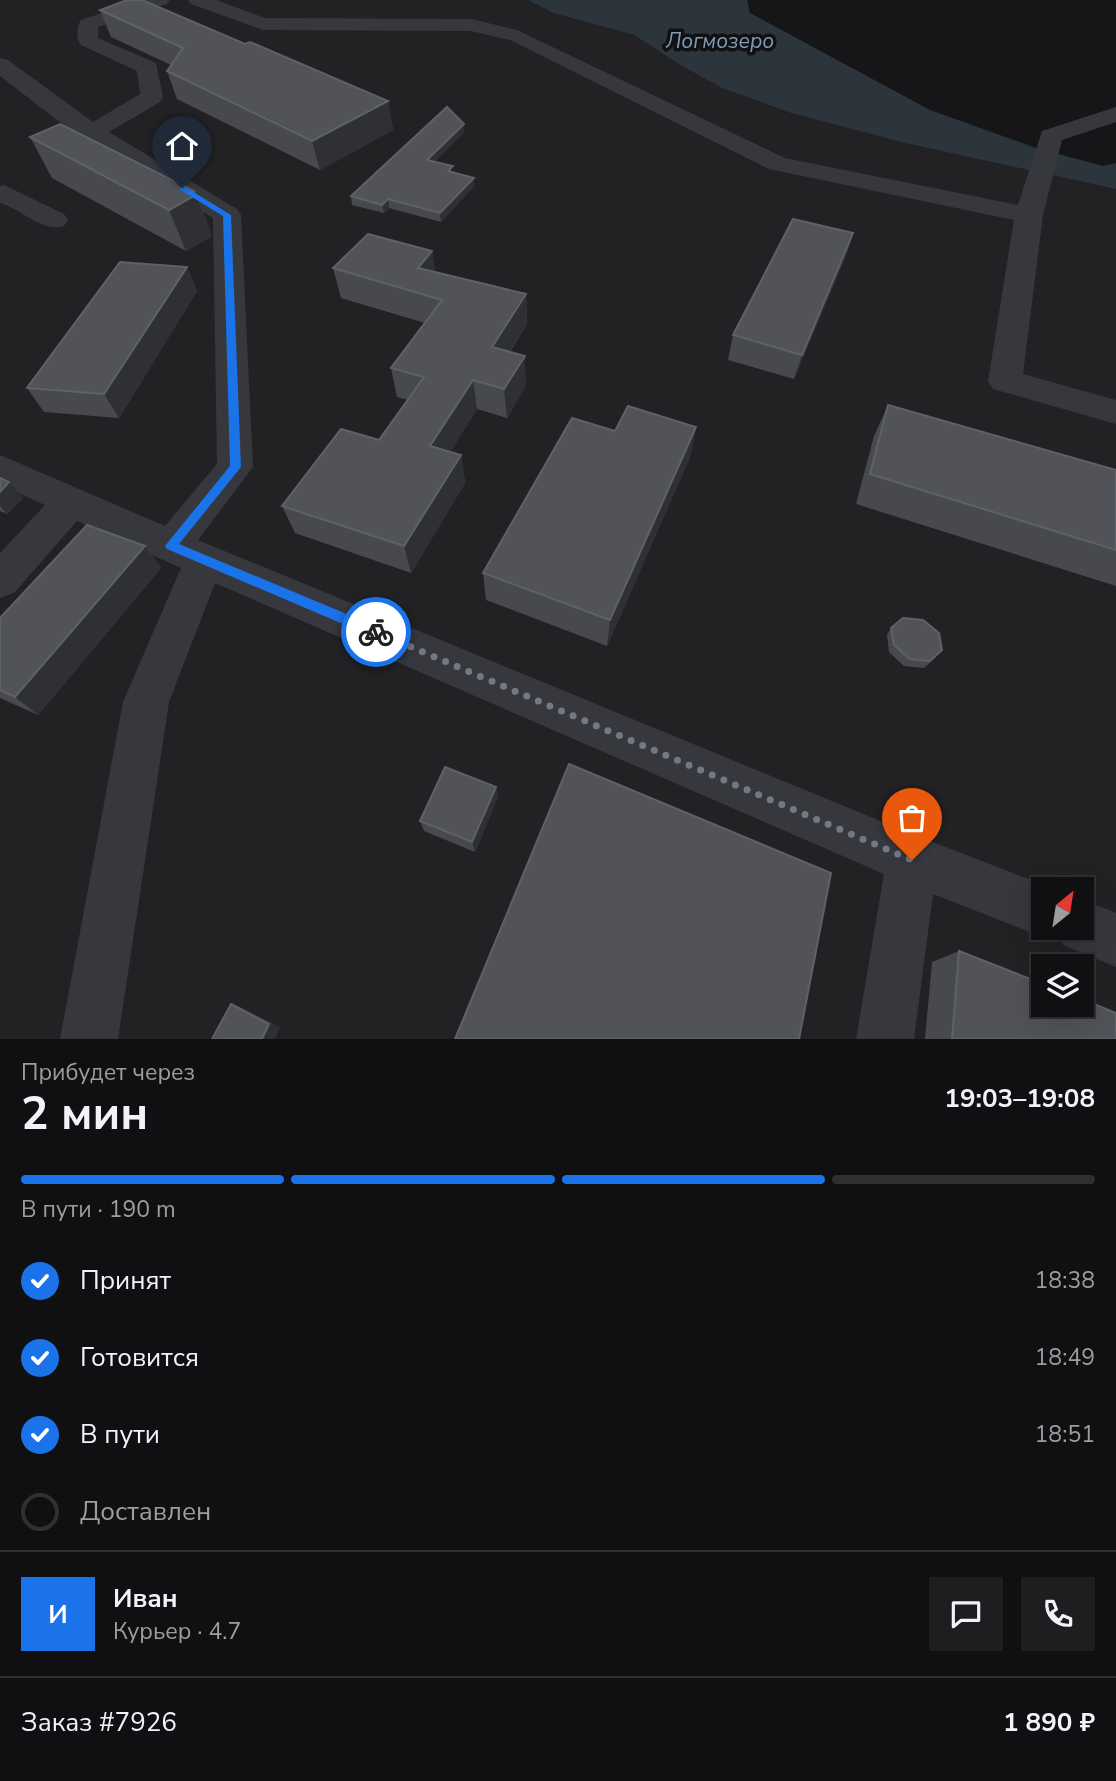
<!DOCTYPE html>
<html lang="ru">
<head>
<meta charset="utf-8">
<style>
  :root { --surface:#101012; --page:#1e1e20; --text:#f1f3f6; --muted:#9c9d9f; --line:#303032; --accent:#1a73e8 }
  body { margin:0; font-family:"Nunito Sans",sans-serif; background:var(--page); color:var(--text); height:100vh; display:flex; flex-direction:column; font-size:26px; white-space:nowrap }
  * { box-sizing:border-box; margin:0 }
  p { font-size:23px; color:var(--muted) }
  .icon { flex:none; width:38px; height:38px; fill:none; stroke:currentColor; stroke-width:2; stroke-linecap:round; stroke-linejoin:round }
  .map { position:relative; height:1039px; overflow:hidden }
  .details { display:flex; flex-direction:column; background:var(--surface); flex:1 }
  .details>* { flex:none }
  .needle { width:46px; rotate:30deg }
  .buttons { position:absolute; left:1031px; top:877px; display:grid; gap:14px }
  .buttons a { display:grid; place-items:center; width:63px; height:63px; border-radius:0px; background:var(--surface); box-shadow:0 7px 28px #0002,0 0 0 2px var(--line); font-size:35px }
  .pin { position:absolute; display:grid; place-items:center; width:60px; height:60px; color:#fff; margin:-72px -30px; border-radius:50% 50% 50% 0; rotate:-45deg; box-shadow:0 0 7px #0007 }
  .pin .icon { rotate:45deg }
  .courier { position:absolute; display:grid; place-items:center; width:70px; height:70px; margin:-35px; border:5px solid #1a73e8; border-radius:50%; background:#fff; color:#222; box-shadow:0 2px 9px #0007 }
  .summary em { font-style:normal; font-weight:700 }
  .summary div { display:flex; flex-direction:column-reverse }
  .summary { display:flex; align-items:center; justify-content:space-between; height:119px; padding:0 21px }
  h1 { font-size:46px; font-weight:700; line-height:52px }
  .bar { display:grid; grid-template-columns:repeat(4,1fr); gap:10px 7px; align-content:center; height:84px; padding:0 21px }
  .bar i { height:9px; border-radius:5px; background:var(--line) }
  .bar .selected { background:var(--accent) }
  .bar p { grid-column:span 4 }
  .line { display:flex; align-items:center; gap:18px; padding:0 21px; border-top:2px solid var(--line) }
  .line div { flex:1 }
  .round { display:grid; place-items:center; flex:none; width:74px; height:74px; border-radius:0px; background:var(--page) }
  ol { padding:0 21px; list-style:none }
  li { display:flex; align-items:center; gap:21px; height:77px }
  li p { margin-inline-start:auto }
  li .icon { padding:7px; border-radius:50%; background:var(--accent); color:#fff; stroke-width:4 }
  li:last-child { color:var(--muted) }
  li i { width:38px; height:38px; border:4px solid var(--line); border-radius:50% }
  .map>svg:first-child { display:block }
  .built { fill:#222225; fill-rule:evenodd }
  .water { fill:#2c353c }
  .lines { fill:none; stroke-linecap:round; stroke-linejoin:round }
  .minor { fill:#37383d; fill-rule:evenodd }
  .wall { fill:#47494d }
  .shaded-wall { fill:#2f3033 }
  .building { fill:#525359; stroke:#5f6168; stroke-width:2 }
  .route { fill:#1a73e8 }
  .done { stroke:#757880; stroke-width:7; stroke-dasharray:0 12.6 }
  .labels { text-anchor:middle; stroke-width:7; stroke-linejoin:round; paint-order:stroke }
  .far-water-label { font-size:21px; font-style:italic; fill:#7f9bb3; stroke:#111113 }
</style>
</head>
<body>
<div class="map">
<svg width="1116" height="1039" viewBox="0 0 1116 1039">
  <rect width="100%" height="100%" fill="#161618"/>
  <!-- built -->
  <path class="built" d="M0,0h528l25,13 81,22 46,30 42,23 69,25 114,30 211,46v850h-1116zM1043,889h39v39h-39zM1043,966h39v38h-39z"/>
  <!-- water -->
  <path class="water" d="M528,0h219l3,13 180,97 106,38 67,18 13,-3v26l-211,-46 -114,-30 -69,-25 -42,-23 -46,-30 -81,-22z"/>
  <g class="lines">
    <!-- minor -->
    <g class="minor">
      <path d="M141,0h29l-3,4 -69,23v11l58,25 7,34 -3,5 -51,30 128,77 4,6 12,252 -55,73 714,294 142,55h-11v39h39v-29l34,14v54l-53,-22 -5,-14 -15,6 -110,-43 -19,145h-58l28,-165 -669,-291 -46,119 -51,337h-58l63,-337 58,-134 -104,-47 -63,72 -14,5v-45l45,-48 -45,-20v-30l165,71 52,-62 -4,-246 -156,-98 -57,-44v-18l8,2 85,62 47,-28 -3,-23 -56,-26c-5,-6 -5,-18 0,-25z"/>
      <path d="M188,0h28l49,18 206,1 46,11 268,128 233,47 24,-74 74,-24v15l-54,18 -19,75 -20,159 93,26v24l-123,-35 -5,-8 26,-161 -245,-51 -259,-129 -39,-9 -208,-1 -72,-26z"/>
      <path d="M4,185l60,29 4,6 -4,6c-24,6 -42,-17 -64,-23v-17z"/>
    </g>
  </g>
  <!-- wall -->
  <g class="wall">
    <path d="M100,10l145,34 143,57 5,29 -73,40 -143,-71 -10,-28 4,-6 -60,-28z"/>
    <path d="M464,132l-29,29 19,12 20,5v8l-33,36 -52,-14 -5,5 -32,-8 -1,-9z"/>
    <path d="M30,137l164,54 17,41v5l-25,14 -134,-73z"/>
    <path d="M853,233l-8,25 -51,121 -66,-19 5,-25z"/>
    <path d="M432,251l3,21 91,22 1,30 -17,28 16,33 -19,33 -30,-9 -27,43 11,3 4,28 -54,90 -116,-40 -13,-27 97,-66 29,-40 -11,-3 -6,-29 34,-45 -84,-25 -8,-30z"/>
    <path d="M187,267l10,24 -78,127 -75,-6 -17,-24z"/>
    <path d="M888,405l228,65v116l-260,-82 18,-68z"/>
    <path d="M696,427l-6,30 -83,189 -121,-46 -3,-27z"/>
    <path d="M0,478l23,20 -16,16 -7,-3z"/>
    <path d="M145,546l16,22 -123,147 -38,-17v-80z"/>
    <path d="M891,628l45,29 -12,11 -20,-2 -15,-14 -2,-17z"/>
    <path d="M496,787l2,10 -23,55 -51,-21 -4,-10z"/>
    <path d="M959,951l157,88h-191l7,-77z"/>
  </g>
  <!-- shaded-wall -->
  <g class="shaded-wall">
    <path d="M388,101l5,29 -73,40 -8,-29z"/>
    <path d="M464,124v8l-36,36 -1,-8z"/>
    <path d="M474,178v8l-33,36 -1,-9z"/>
    <path d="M194,191l17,41v5l-25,14 -17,-41z"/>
    <path d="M388,199l1,9 -5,5 -2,-8z"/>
    <path d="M853,233l-8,25 -51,121 8,-24z"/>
    <path d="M432,251l5,30 -19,-13z"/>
    <path d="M187,267l10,24 -78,127 -15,-24z"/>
    <path d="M526,294l1,30 -33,52 -2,-29z"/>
    <path d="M525,356l1,29 -19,33 -3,-29z"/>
    <path d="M473,380l4,29 -41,65 -6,-28z"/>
    <path d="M696,427l-6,30 -83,189 3,-26z"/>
    <path d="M461,455l4,28 -54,90 -7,-27z"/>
    <path d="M9,482l14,16 -16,16 -7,-8v-14z"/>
    <path d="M145,546l16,22 -123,147 -23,-18z"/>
    <path d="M496,787l2,10 -23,55 -3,-10z"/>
    <path d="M231,1004l12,4 37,19 -5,12h-13z"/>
  </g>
  <!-- building -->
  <g class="building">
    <path d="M127,0h15l103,44 5,-2 138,59 -76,40 -145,-70 16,-23 -83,-38z"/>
    <path d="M447,107l17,17 -37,36 26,6 -5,5 26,7 -34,35 -52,-14 -6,6 -31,-9z"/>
    <path d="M60,124l134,67v5l-25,14 -139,-73z"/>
    <path d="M793,219l60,14 -51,122 -69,-20z"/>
    <path d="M368,234l64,17 -14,17 108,26 -34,53 33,9 -21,33 -31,-9 -43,66 31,9 -57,91 -122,-40 59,-77 38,11 45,-63 -33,-9 51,-68 -109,-32z"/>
    <path d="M120,262l67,5 -83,127 -77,-6z"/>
    <path d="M888,405l228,65v80l-246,-76z"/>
    <path d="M628,406l68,21 -86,193 -127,-47 89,-155 43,13z"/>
    <path d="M0,478l9,4 -9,10z"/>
    <path d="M87,525l58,21 -130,151 -15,-7v-72z"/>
    <path d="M903,618l20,2 16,13 3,17 -12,11 -20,-2 -16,-14 -3,-17z"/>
    <path d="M569,764l262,109 -32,166h-344z"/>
    <path d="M445,767l51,20 -24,55 -52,-21z"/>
    <path d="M959,951l84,33v20h39v-5l34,14v26h-164z"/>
    <path d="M231,1004l38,20 -7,15h-50z"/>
  </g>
  <!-- route -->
  <path class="route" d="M182,185l49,30 10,252 -62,77 201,84v8h-9l-204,-87 -2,-3 65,-80 -7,-250 -44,-27z"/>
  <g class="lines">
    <!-- done -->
    <path class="done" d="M376,632l536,228"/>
  </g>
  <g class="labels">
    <!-- far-water labels -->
    <g class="far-water-label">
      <text x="720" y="48">Логмозеро</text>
    </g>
  </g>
</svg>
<div class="buttons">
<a><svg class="needle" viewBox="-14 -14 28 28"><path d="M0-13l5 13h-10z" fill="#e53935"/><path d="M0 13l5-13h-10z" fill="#9c9d9f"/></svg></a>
<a><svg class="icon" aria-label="layers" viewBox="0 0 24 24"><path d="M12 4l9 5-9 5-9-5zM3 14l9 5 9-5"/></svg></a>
</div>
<div class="pin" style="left:912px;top:860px;background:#ea580c"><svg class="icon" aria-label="bag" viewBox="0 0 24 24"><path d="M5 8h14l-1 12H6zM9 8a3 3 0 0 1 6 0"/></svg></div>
<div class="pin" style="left:182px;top:188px;background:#1f2937"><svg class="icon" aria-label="home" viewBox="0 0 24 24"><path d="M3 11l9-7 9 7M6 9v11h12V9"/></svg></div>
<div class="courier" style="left:376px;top:632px"><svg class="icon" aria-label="bike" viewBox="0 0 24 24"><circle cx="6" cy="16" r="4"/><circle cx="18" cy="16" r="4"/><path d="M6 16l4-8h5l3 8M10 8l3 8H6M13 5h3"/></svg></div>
</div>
<section class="details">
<div class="summary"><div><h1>2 мин</h1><p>Прибудет через</p></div><em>19:03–19:08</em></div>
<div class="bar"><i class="selected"></i><i class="selected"></i><i class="selected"></i><i></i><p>В пути · 190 m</p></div>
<ol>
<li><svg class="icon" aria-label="check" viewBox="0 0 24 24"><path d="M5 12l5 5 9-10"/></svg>Принят<p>18:38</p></li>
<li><svg class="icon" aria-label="check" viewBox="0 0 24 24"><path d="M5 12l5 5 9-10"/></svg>Готовится<p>18:49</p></li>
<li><svg class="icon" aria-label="check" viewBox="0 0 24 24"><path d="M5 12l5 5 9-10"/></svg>В пути<p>18:51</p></li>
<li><i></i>Доставлен</li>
</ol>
<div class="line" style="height:126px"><b class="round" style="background:var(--accent);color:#fff">И</b><div><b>Иван</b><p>Курьер · 4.7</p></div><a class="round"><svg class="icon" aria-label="chat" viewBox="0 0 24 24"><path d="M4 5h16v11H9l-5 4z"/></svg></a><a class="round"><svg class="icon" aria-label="phone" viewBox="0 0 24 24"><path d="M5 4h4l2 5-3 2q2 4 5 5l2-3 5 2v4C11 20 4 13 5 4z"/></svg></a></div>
<div class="line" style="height:91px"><div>Заказ #7926</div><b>1 890 ₽</b></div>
</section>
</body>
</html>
